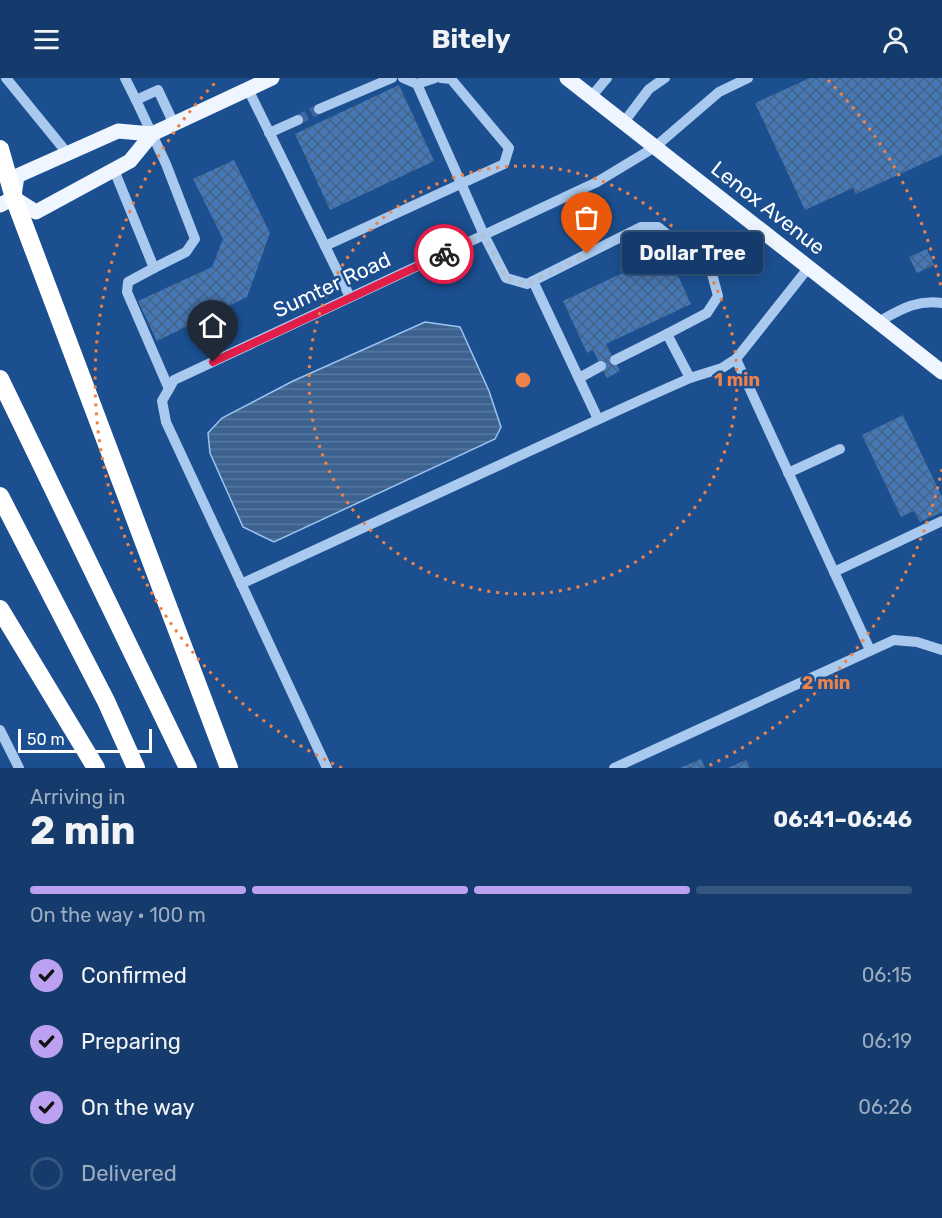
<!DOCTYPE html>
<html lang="en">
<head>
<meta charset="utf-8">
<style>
  :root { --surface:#143b6b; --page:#214673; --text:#f1f3f6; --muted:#9dadc1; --line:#33557e; --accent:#bca0f2 }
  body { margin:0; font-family:Rubik,sans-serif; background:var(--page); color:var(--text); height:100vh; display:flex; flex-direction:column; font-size:22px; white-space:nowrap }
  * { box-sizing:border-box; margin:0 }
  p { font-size:20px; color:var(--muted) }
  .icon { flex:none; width:33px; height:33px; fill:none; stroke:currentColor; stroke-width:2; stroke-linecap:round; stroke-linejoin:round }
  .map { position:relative; height:690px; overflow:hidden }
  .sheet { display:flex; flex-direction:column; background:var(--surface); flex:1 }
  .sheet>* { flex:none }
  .scale { position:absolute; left:18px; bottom:15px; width:134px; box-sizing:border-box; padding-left:6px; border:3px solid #fff; border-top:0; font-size:16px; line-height:21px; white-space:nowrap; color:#fff; -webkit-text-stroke:4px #1b4f8f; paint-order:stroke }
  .pin { position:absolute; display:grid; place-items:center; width:51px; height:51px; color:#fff; margin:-62px -26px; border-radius:50% 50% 50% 0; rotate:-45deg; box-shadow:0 0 6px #0007 }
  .pin .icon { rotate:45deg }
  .courier { position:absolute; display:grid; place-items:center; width:60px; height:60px; margin:-30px; border:4px solid #e11d48; border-radius:50%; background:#fff; color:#222; box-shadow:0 2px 8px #0007 }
  .bubble { position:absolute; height:42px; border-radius:6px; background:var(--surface); box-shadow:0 3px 15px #0003,0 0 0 2px var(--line); font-size:20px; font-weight:700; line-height:42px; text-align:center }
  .summary em { font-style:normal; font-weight:700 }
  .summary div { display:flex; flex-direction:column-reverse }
  .summary { display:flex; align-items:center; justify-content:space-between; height:102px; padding:0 30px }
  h1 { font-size:39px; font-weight:700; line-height:45px }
  .bar { display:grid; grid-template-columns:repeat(4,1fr); gap:9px 6px; align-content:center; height:72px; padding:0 30px }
  .bar i { height:8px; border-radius:4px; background:var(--line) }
  .bar .active { background:var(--accent) }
  .bar p { grid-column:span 4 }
  ol { padding:0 30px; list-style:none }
  li { display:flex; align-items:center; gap:18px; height:66px }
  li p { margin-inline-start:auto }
  li .icon { padding:6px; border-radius:50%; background:var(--accent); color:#111; stroke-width:4 }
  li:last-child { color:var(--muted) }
  li i { width:33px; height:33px; border:3px solid var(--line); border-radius:50% }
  header { display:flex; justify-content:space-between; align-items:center; height:78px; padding:0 30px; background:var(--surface); font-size:27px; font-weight:700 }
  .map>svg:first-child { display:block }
  .water { fill:url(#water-rules); stroke:#9cc4f0; stroke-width:1.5 }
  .building { fill:url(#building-cross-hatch) }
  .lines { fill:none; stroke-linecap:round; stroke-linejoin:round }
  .minor-tunnel { stroke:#3d69a0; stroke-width:10; stroke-dasharray:10 5; stroke-linecap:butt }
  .minor { stroke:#a9c9ee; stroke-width:10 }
  .major { stroke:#f0f6ff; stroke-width:15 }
  .highway { stroke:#fff; stroke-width:18 }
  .done { stroke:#afc1d8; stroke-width:6; stroke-dasharray:0 10.8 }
  .route { stroke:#e11d48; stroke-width:8 }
  .ring { fill:none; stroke:#ee8249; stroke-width:3; stroke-dasharray:3 6 }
  .labels { text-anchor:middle; stroke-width:5; stroke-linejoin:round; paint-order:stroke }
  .street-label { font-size:21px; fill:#fff; stroke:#1b4f8f }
  .centre { fill:#ee8249; stroke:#1b4f8f; stroke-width:3 }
  .ring-label { font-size:18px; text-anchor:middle; font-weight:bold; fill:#ee8249; stroke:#1b4f8f; stroke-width:5; stroke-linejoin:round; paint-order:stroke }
</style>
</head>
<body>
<header><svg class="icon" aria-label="menu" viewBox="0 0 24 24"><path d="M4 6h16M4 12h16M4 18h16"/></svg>Bitely<svg class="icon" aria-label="person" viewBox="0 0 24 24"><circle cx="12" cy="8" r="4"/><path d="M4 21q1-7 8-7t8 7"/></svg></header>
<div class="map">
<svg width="942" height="690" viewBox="0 0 942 690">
  <defs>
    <pattern id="water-rules" width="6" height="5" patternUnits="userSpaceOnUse" patternTransform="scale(1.5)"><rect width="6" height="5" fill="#3c6290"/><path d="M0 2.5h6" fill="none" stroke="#597aa1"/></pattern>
    <pattern id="building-cross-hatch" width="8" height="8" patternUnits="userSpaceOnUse" patternTransform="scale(1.5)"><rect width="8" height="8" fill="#4478b7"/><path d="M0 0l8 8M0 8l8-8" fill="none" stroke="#486282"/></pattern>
  </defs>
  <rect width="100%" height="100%" fill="#1b4f8f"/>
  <!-- water -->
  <path class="water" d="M425,244l35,5 29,64 12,36 -6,12 -221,103 -31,-15 -33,-74 -2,-20 14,-15 71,-37z"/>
  <!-- building -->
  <g class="building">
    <path d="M810,0h132v77l-86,39 -3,-6 -48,22 -50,-107z"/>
    <path d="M399,7l35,76 -104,49 -35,-76z"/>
    <path d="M234,82l36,73 -23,64 -90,44 -19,-40 74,-34 11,-28 -30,-60z"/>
    <path d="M927,171l7,16 -17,8 -8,-16z"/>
    <path d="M667,174l24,52 -85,40 14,27 -13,7 -14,-28 -6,3 -24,-52z"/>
    <path d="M903,337l39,82v15l-22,10 -6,-11 -13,6 -39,-82z"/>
    <path d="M701,681l4,9h-25z"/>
    <path d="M746,682l4,8h-22z"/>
  </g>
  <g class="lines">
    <!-- minor-tunnel -->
    <path class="minor-tunnel" d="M298,42l21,-11"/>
    <!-- minor -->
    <g class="minor">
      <path d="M6,0l62,76"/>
      <path d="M125,0l11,22"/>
      <path d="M403,0l14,6 67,151 22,43 21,6 114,-57h17l53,43 7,26 -11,17 -40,21 23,44"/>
      <path d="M417,6l18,-6"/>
      <path d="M248,11l77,157 179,-82 5,-16 -58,-69 -10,-1"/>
      <path d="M591,19l16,-19"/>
      <path d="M319,31l73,-31"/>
      <path d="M624,44l25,-33 16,-11"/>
      <path d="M269,55l29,-13"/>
      <path d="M114,92l40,98 -26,14 -1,10 42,97"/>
      <path d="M325,168l25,51"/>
      <path d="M154,190l32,-16 9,-13 -29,-75 -30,-64 22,-10 16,34"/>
      <path d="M533,203l65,138"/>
      <path d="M878,244c22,-12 39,-23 64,-19"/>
      <path d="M736,281l134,291"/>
      <path d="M615,282l52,-26"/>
      <path d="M579,300l22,-12"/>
      <path d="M788,395l52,-24"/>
      <path d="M834,494l108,-51"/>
      <path d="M241,506l404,-186 45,-20 32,-10 14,-9 73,-92"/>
      <path d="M0,652l19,38"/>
      <path d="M327,690l-161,-346 -4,-21 12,-21 423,-198 58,-35 64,-55 29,-14"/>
      <path d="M614,690l280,-128 23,2 25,8"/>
    </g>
    <!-- major -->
    <g class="major">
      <path d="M567,0l375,294"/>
      <path d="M14,118l3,-20 101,-45 34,3"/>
      <path d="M14,120l22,14 94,-51 22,-27 120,-56"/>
      <path d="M0,127l14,-7"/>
    </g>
    <!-- highway -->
    <g class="highway">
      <path d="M0,71l14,49 215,570"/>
      <path d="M0,301l188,389"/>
      <path d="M0,418l106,205 30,67"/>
      <path d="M0,531l96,159"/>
    </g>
  </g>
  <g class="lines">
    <!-- done -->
    <path class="done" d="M444,176l40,-19 22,43 21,6 60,-30"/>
    <!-- route -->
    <path class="route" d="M213,284l231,-108"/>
  </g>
  <!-- distance rings -->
  <g class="ring">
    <circle cx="523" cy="302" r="214"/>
    <path d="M942 391A428 428 0 0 1 704 690M342 690A428 428 0 0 1 218 2M828 2A428 428 0 0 1 942 213"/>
  </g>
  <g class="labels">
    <!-- street labels -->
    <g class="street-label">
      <text transform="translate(768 130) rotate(38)" y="7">Lenox Avenue</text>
      <text transform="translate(332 207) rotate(-25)" y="7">Sumter Road</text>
    </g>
  </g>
  <circle cx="523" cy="302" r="9" class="centre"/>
  <g class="ring-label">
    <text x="737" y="308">1 min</text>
    <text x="826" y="611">2 min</text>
  </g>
</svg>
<div class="scale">50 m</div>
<div class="pin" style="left:587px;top:176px;background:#ea580c"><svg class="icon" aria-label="bag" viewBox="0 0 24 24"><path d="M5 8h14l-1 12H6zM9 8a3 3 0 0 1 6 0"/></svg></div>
<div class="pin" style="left:213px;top:284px;background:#1f2937"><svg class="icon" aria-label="home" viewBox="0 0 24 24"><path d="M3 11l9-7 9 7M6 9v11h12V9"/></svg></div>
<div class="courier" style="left:444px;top:176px"><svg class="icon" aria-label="bike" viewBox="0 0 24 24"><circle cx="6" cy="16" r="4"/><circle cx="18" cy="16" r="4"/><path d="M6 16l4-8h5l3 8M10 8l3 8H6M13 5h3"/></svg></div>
<div class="bubble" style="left:622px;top:154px;width:141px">Dollar Tree</div>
</div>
<section class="sheet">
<div class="summary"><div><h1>2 min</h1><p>Arriving in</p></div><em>06:41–06:46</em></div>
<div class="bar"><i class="active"></i><i class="active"></i><i class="active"></i><i></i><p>On the way · 100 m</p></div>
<ol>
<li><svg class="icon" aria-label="check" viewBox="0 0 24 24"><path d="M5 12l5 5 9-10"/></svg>Confirmed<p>06:15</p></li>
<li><svg class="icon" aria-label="check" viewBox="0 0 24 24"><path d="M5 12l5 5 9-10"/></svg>Preparing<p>06:19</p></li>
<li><svg class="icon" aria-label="check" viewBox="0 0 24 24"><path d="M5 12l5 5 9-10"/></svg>On the way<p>06:26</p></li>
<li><i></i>Delivered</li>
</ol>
</section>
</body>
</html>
